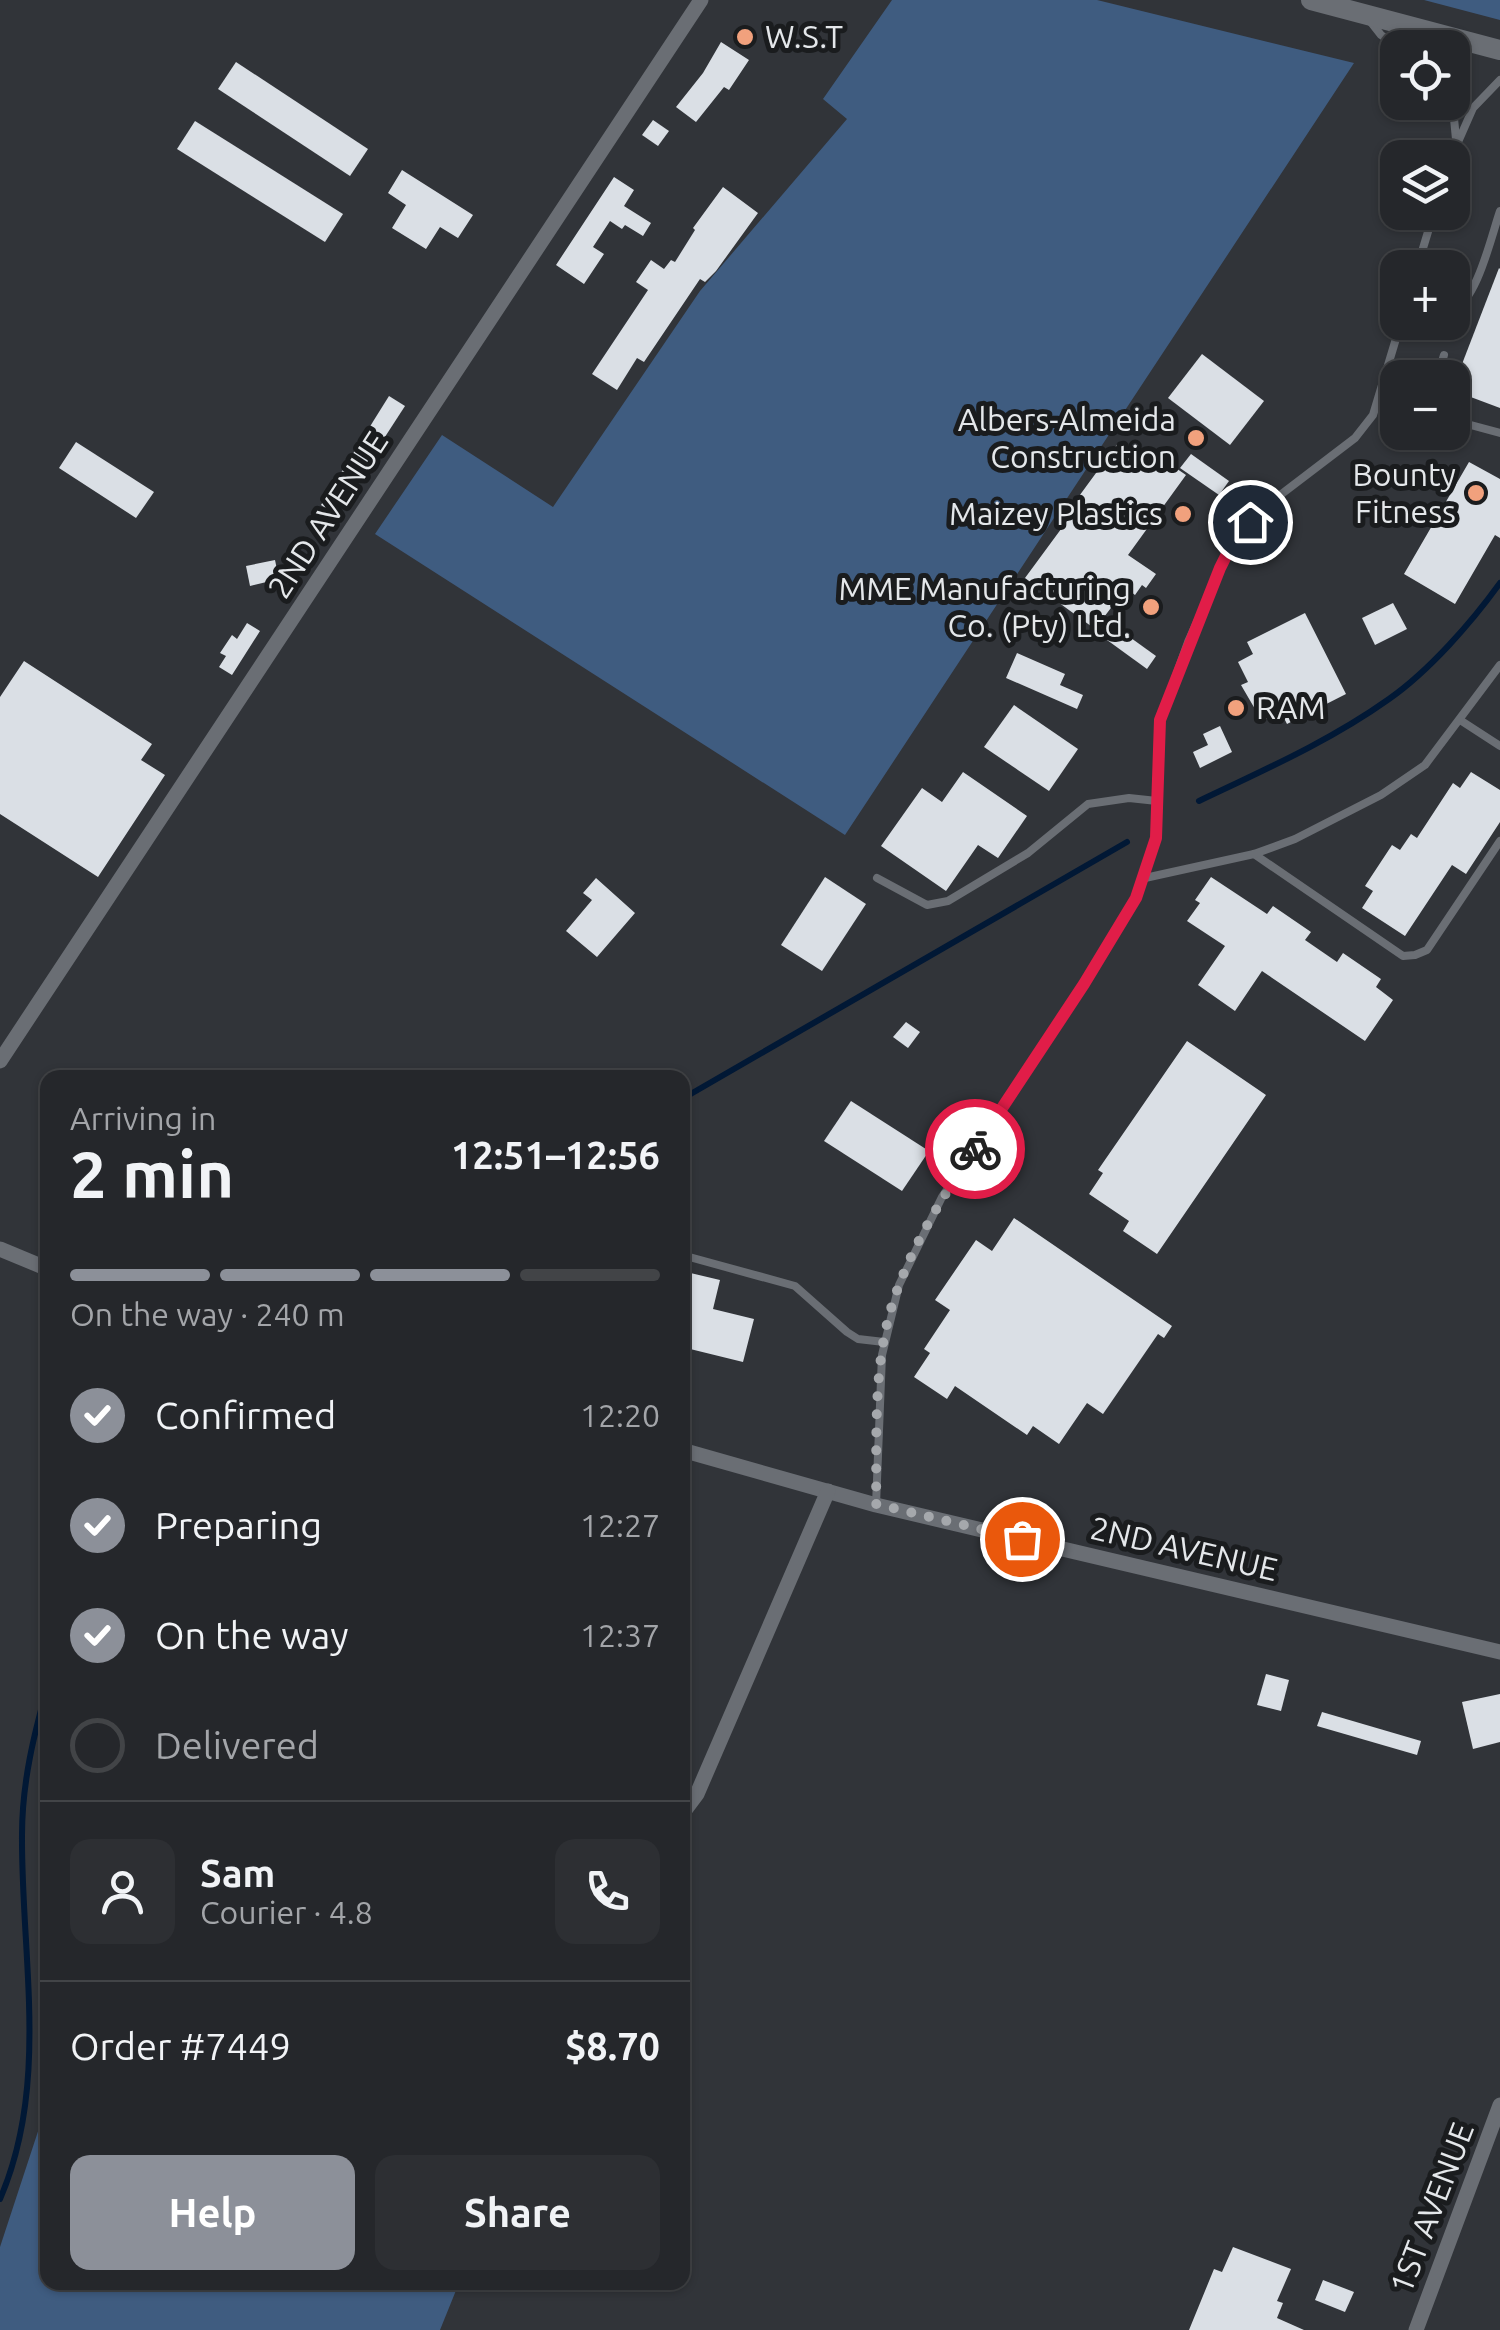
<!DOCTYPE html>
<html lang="en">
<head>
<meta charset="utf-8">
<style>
  :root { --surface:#25272b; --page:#2d2f33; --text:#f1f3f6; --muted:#a3a5a9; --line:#424447; --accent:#8c9099 }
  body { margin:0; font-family:Ubuntu,sans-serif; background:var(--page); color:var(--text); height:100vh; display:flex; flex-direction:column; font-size:38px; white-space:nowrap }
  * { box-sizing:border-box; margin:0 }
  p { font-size:32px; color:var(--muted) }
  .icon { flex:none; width:55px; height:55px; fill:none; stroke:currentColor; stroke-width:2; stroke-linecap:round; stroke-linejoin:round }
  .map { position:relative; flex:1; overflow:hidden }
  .panel { position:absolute; left:40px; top:1070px; width:650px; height:1220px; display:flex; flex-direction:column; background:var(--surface); border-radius:20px; box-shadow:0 2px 8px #0004,0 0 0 2px var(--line) }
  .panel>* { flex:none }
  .fabs { position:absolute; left:1380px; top:30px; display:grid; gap:20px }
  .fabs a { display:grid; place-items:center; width:90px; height:90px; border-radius:20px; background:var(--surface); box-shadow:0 2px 8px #0004,0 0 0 2px var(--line); font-size:50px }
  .pin { position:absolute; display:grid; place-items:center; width:85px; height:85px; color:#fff; margin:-42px; border:5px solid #fff; border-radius:50%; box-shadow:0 2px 10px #0007 }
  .courier { position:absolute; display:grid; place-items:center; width:100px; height:100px; margin:-50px; border:8px solid #e11d48; border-radius:50%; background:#fff; color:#222; box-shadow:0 2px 12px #0007 }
  .head em { font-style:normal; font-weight:600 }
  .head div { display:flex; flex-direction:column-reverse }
  .head { display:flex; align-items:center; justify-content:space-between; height:170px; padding:0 30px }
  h1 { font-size:65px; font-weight:600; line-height:75px }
  .bar { display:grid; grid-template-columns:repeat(4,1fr); gap:15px 10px; align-content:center; height:120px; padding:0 30px }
  .bar i { height:12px; border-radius:8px; background:var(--line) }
  .bar .active { background:var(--accent) }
  .bar p { grid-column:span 4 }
  .line { display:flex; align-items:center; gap:25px; padding:0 30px; border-top:2px solid var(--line) }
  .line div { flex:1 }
  .round { display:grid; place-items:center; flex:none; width:105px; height:105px; border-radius:20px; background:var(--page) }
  ol { padding:0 30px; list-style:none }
  li { display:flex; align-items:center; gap:30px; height:110px }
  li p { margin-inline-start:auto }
  li .icon { padding:10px; border-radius:50%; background:var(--accent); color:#fff; stroke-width:4 }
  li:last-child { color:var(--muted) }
  li i { width:55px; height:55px; border:5px solid var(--line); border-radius:50% }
  .primary-button { display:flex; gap:20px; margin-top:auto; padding:20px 30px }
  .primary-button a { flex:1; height:115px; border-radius:20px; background:var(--accent); color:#fff; font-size:40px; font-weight:600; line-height:115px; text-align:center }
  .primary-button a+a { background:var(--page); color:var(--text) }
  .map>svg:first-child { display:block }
  .green { fill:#3f5c80 }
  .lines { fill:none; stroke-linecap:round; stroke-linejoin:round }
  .stream { stroke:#011835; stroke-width:6 }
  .building { fill:#dadfe5 }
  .lane { stroke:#6a6e74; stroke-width:8 }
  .street { stroke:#6a6e74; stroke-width:15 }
  .secondary { stroke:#6a6e74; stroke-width:20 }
  .done { stroke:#a5a8ac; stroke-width:10; stroke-dasharray:0 18 }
  .route { stroke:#e11d48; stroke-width:12 }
  .poi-dot { fill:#f1a17d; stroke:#1a1c1e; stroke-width:4 }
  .labels { text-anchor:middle; stroke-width:10; stroke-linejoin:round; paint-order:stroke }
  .poi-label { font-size:32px; fill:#e4e7ea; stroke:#1a1c1e; text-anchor:end }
  .street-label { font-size:32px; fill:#e4e7ea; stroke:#1a1c1e }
</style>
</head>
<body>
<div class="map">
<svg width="1500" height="2330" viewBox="0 0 1500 2330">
  <rect width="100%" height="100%" fill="#313439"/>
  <!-- green -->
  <g class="green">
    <path d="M892,0h205l257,63 -509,772 -470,-301 67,-99 111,72 147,-216 147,-172 -24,-20z"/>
    <path d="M1424,0h76v20z"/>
    <path d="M47,2104l1,178 411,1 -19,47h-440v-83z"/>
  </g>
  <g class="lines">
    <!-- stream -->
    <g class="stream">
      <path d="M1199,801c65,-31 131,-60 190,-102 40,-28 83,-77 111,-116"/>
      <path d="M682,1099l445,-257"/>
      <path d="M0,2199c50,-115 21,-243 22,-364 0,-53 12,-101 26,-151"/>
    </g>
  </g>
  <!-- building -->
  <g class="building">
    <path d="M721,42l28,18 -20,30 -5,-3 -28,35 -20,-15 27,-34z"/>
    <path d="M236,62l132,87 -18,27 -132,-87z"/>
    <path d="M653,120l16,11 -11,15 -16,-11z"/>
    <path d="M195,121l148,93 -18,28 -148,-93z"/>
    <path d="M402,170l71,45 -15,23 -18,-11 -14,22 -34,-21 14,-23 -18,-12z"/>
    <path d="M614,177l20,13 -10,16 27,17 -8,13 -18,-11 -3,4 -12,-8 -17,26 11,7 -20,30 -28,-19z"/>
    <path d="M723,187l35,26 -42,58 -11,11 -5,-3 -56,83 -7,-4 -20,32 -25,-16 56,-84 -12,-8 15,-22 13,9 7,-9 4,2 20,-32 -2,-2z"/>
    <path d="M1499,268l1,1v139l-48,-18z"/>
    <path d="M1202,354l62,47 -34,44 -62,-47z"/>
    <path d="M389,396l16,10 -70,108 -14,-9z"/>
    <path d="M76,442l78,50 -18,26 -77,-50z"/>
    <path d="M1118,443l35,26 8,-11 25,17 -58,80 28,19 -10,14 -4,-3 -7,10 -9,-7 -31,41 -70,-51 53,-72 -4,-3z"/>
    <path d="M1191,454l38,27 -10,14 -39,-27z"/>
    <path d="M1469,462l31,17v59l-5,-3 -40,69 -51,-30z"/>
    <path d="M275,560l4,19 -29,7 -4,-20z"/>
    <path d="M1393,603l14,26 -32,16 -13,-27z"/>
    <path d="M1305,613l41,81 -59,30 -6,-12 -19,9 -21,-36 7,-3 -10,-20 15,-8 -6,-12z"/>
    <path d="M1106,620l50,36 -9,13 -51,-37z"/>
    <path d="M247,623l13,8 -28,44 -13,-8 7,-11 -6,-3 12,-18 5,4z"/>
    <path d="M1017,653l48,21 -5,11 23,10 -6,14 -71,-31z"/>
    <path d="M24,661l128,83 -11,16 24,15 -67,102 -98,-63v-117z"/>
    <path d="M1014,705l64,44 -29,42 -65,-44z"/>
    <path d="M1220,726l12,26 -32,16 -7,-16 15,-7 -5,-11z"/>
    <path d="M963,772l64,44 -29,42 -20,-13 -32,46 -65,-45 41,-58 20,14z"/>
    <path d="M1471,772l29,18v32l-34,52 -14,-9 -47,71 -43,-28 11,-17 -8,-5 27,-41 8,5 11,-16 6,4 36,-55 7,5z"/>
    <path d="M825,877l41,27 -44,67 -41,-26z"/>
    <path d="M1211,877l56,37 6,-8 38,26 -6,8 32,22 6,-9 38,26 -5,8 17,13 -28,41 -103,-70 -27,40 -37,-26 27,-39 -38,-25 13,-18 -5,-3z"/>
    <path d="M596,878l39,35 -38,44 -31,-26 26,-31 -9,-7z"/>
    <path d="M906,1022l14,10 -12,16 -15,-11z"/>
    <path d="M1187,1041l79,54 -109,159 -34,-23 6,-10 -40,-27 14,-21 -5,-3z"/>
    <path d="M851,1101l78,50 -27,40 -78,-50z"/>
    <path d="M1014,1218l158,108 -8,12 -6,-4 -55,80 -16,-11 -28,41 -26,-18 -6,9 -72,-49 -8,13 -33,-22 16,-24 -6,-4 26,-39 -15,-10 41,-60 16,11z"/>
    <path d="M682,1271l38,9 -7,29 41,10 -11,43 -61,-15z"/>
    <path d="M1266,1674l23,6 -8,31 -24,-6z"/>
    <path d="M1500,1694v48l-27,7 -11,-47z"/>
    <path d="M1322,1712l99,29 -4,14 -100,-29z"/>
    <path d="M1233,2247l58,22 -14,32 6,2 -6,15 27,12h-115l25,-61 8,3z"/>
    <path d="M1323,2280l31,12 -9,20 -30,-12z"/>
  </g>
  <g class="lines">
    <!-- lane -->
    <g class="lane">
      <path d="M1370,21l11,14 19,13"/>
      <path d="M1452,98l4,41"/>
      <path d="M1451,158l22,-50 27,-28"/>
      <path d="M1417,268l17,-56"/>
      <path d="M1452,311c25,-10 39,-74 48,-100"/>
      <path d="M1437,378l7,-23"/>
      <path d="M1452,420l48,13"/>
      <path d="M1460,720l40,26"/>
      <path d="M1254,854l149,102 12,-1 12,-5 73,-109"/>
      <path d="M877,878l50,27 21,-4 80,-48 60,-49 41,-6 28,3"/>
      <path d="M1145,878l109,-24 41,-15 86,-44 44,-30 75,-100"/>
      <path d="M682,1255l113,31 52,46 11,7 26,3"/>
      <path d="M876,1505l6,-150 17,-70 43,-88 142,-212 52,-87 20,-60 4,-118 28,-78 46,-102 37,-38 84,-64 18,-23 28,-93"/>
    </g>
    <!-- street -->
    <g class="street">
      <path d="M0,1061l701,-1061"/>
      <path d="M0,1249l48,20"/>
      <path d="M682,1450l194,55 624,147"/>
      <path d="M682,1814l15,-20 131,-303"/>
      <path d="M1416,2330l84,-225"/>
    </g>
    <!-- secondary -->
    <path class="secondary" d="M1311,0l189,50"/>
  </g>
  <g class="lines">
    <!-- done -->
    <path class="done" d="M975,1149c-34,50 -68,104 -85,163 -17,61 -13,130 -14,192l146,35"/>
    <!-- route -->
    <path class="route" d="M975,1149l109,-165 52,-86 20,-60 4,-118 60,-152 14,-28 16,-18"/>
  </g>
  <!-- markers -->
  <g class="poi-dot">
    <circle cx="745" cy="37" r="10"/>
    <circle cx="1196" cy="438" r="10"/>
    <circle cx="1476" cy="493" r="10"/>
    <circle cx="1183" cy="514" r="10"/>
    <circle cx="1151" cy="607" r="10"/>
    <circle cx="1236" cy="708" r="10"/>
  </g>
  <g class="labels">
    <!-- poi labels -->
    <g class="poi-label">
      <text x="765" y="48" text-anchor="start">W.S.T</text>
      <text x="1176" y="431">Albers-Almeida<tspan x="1176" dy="37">Construction</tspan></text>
      <text x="1456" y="486">Bounty<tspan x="1456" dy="37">Fitness</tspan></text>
      <text x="1163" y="525">Maizey Plastics</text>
      <text x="1131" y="600">MME Manufacturing<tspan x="1131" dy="37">Co. (Pty) Ltd.</tspan></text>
      <text x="1256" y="719" text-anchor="start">RAM</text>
    </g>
    <!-- street labels -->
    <g class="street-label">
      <text transform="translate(328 515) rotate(-57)" y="11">2ND AVENUE</text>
      <text transform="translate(1184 1549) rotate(13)" y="11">2ND AVENUE</text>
      <text transform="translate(1432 2208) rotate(-69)" y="11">1ST AVENUE</text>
    </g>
  </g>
</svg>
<div class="fabs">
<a><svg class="icon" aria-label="locate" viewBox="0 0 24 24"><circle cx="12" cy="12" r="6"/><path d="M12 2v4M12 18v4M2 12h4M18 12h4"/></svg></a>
<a><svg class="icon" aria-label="layers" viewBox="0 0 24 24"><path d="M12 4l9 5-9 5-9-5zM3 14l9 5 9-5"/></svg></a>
<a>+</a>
<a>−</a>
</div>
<div class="pin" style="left:1022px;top:1539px;background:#ea580c"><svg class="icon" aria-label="bag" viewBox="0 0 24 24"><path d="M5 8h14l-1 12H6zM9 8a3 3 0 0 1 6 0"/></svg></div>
<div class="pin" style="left:1250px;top:522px;background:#1f2937"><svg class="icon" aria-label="home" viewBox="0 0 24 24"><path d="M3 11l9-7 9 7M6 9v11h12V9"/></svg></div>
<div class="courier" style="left:975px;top:1149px"><svg class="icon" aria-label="bike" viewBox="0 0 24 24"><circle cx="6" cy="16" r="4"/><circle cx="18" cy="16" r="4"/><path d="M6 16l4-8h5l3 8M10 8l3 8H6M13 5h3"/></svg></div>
<section class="panel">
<div class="head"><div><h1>2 min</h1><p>Arriving in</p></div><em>12:51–12:56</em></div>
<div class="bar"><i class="active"></i><i class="active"></i><i class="active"></i><i></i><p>On the way · 240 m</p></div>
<ol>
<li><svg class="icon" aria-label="check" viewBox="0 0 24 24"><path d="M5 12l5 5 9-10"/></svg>Confirmed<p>12:20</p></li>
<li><svg class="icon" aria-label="check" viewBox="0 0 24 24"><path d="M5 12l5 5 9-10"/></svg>Preparing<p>12:27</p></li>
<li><svg class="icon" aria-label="check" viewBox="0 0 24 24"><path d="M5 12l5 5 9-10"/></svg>On the way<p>12:37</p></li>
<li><i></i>Delivered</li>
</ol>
<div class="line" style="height:180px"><a class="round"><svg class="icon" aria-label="person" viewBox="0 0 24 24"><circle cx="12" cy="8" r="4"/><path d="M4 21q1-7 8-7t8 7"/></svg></a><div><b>Sam</b><p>Courier · 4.8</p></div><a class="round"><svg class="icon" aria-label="phone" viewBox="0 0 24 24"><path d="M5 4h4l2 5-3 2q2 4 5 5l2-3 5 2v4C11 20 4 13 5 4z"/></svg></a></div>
<div class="line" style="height:130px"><div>Order #7449</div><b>$8.70</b></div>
<div class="primary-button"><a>Help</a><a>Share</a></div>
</section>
</div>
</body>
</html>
